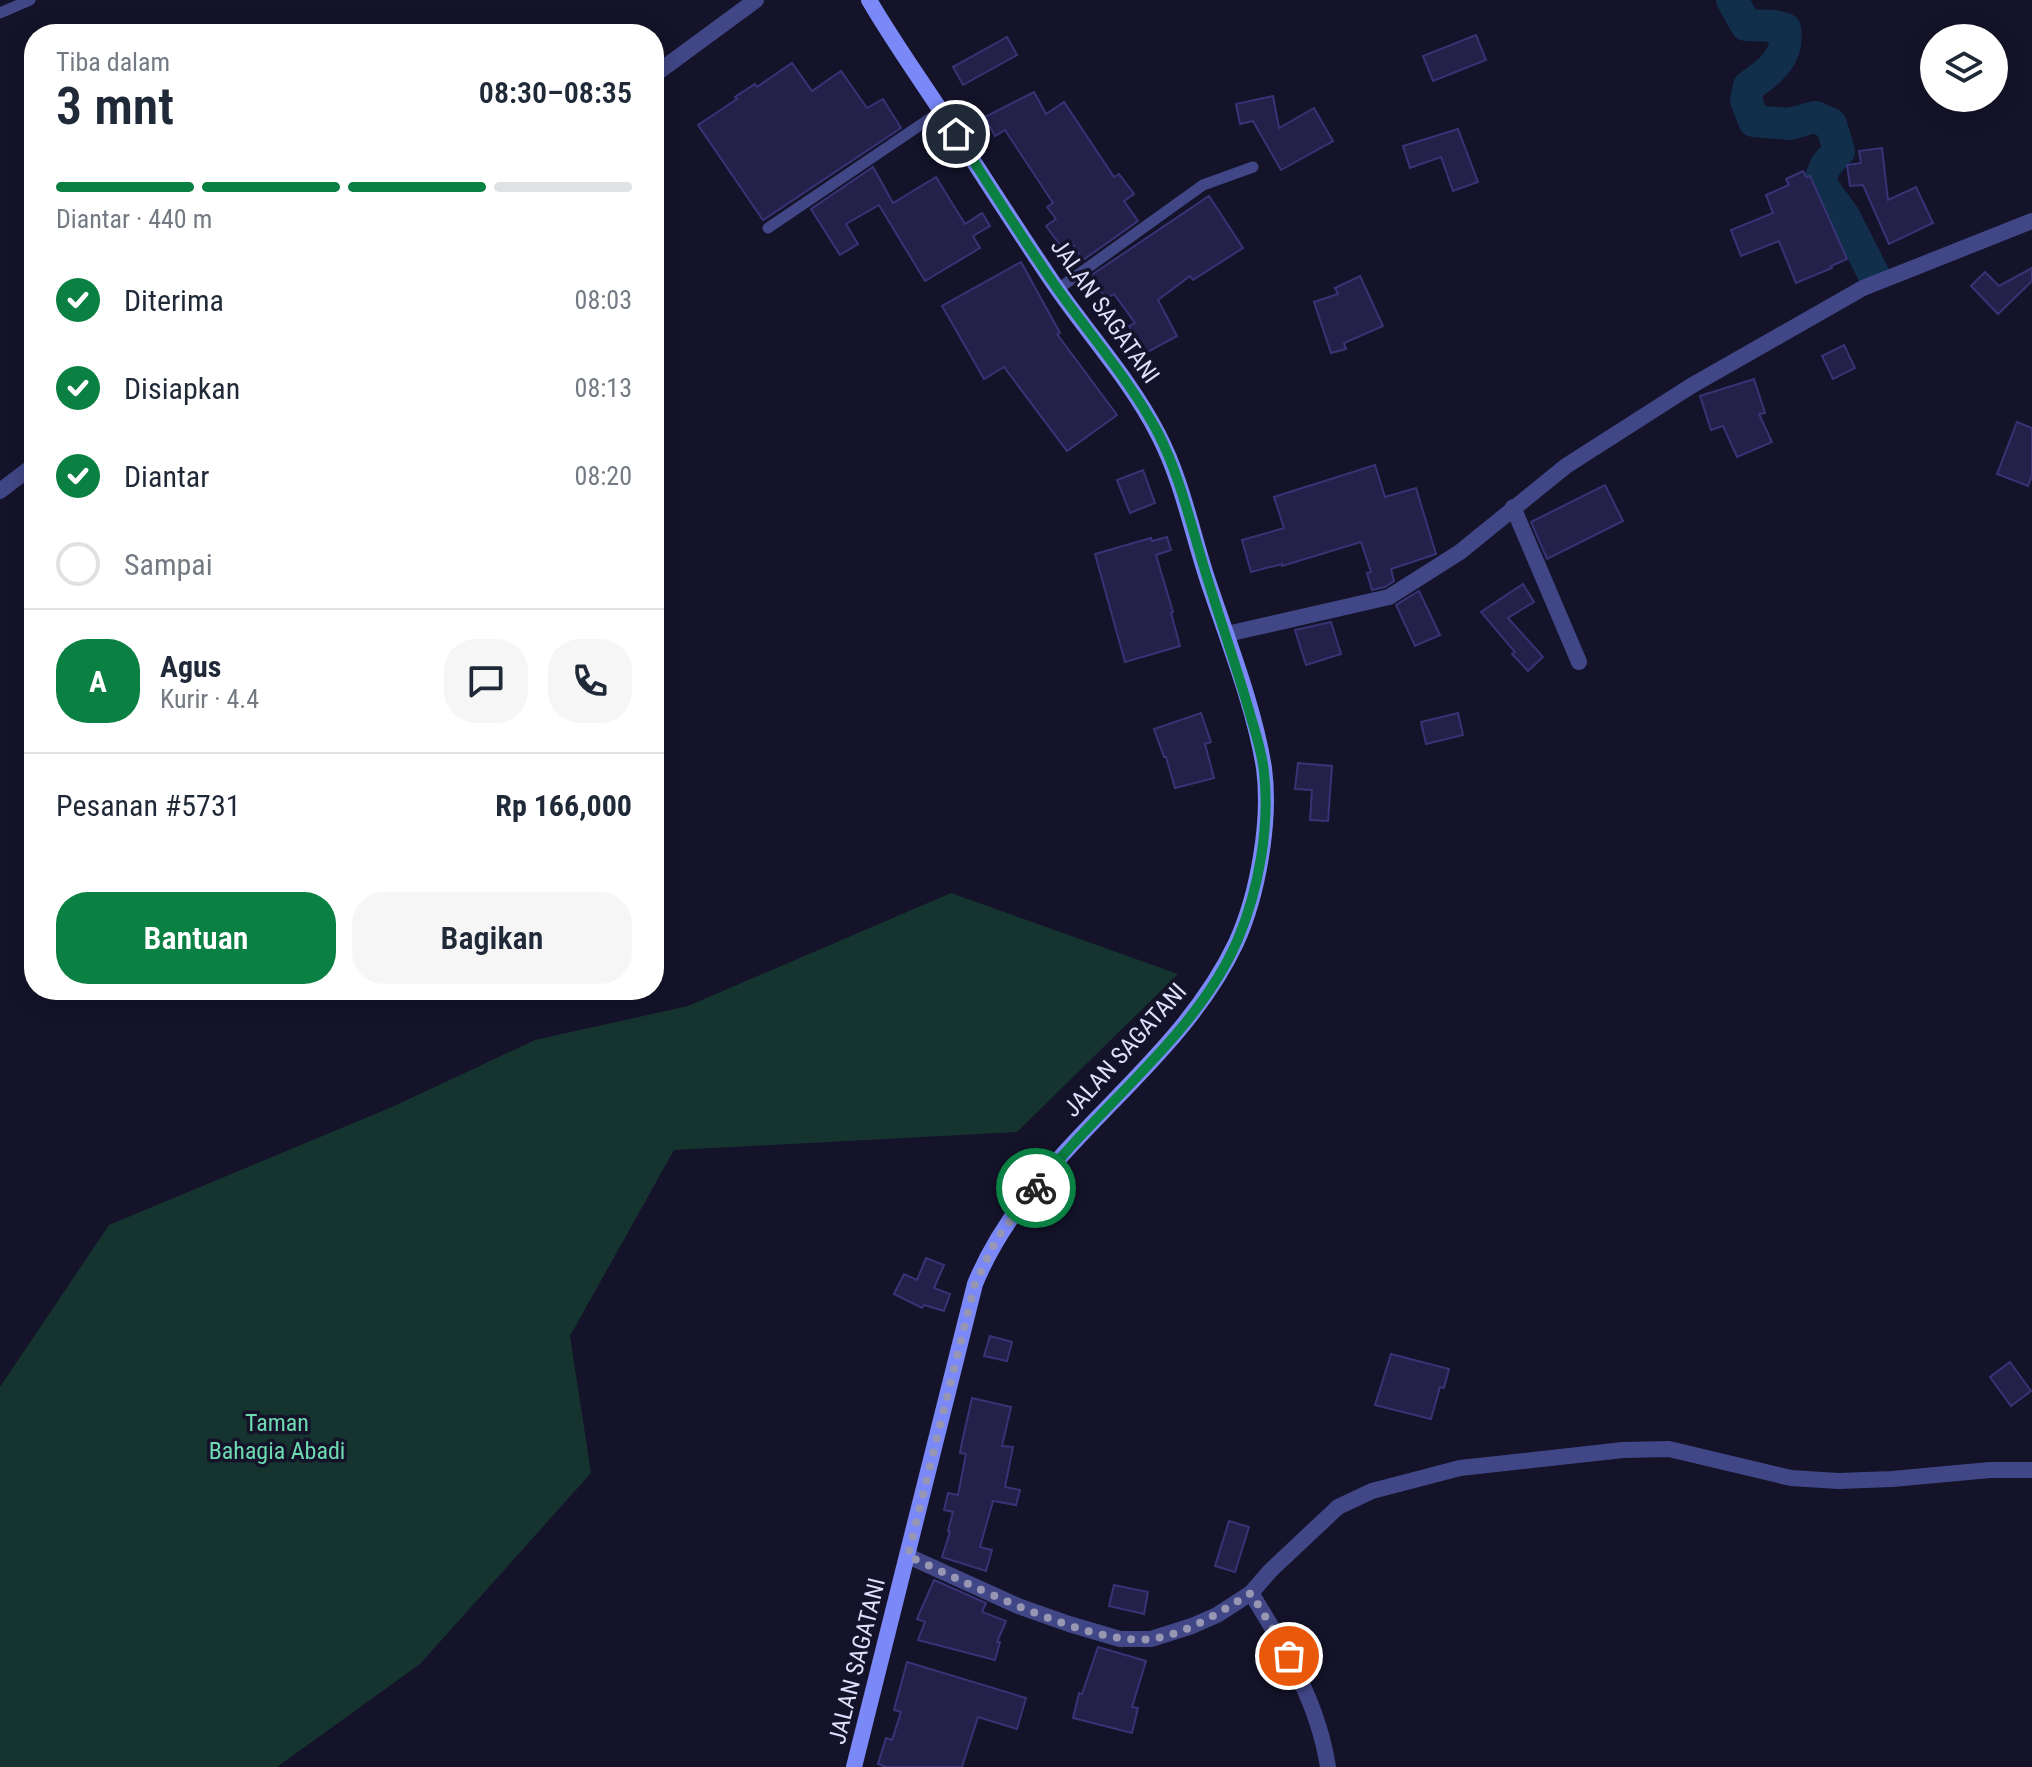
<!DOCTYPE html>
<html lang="id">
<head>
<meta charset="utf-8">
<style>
  :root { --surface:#fff; --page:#f6f6f7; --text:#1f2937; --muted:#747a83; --line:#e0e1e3; --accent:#0b8043 }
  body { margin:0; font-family:"Roboto Condensed",sans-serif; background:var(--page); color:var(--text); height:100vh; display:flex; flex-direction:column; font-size:30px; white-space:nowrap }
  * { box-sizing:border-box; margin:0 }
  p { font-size:26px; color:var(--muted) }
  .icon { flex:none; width:44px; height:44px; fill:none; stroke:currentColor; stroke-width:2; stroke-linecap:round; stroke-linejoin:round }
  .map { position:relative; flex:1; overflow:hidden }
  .side { position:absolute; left:24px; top:24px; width:640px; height:976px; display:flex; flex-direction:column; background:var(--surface); border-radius:32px; box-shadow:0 4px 20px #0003 }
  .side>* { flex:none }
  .buttons { position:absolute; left:1920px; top:24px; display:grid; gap:16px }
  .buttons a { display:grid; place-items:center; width:88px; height:88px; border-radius:50%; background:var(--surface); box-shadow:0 4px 20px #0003; font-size:40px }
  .pin { position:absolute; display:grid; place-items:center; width:68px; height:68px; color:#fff; margin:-34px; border:4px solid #fff; border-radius:50%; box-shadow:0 2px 8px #0007 }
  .courier { position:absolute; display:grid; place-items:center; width:80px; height:80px; margin:-40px; border:6px solid #0b8043; border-radius:50%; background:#fff; color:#222; box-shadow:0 2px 10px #0007 }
  .head em { font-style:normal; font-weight:600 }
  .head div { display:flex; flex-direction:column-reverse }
  .head { display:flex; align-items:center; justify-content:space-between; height:136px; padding:0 32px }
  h1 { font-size:52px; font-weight:600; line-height:60px }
  .bar { display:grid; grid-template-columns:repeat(4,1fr); gap:12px 8px; align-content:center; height:96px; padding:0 32px }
  .bar i { height:10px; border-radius:6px; background:var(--line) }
  .bar .current { background:var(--accent) }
  .bar p { grid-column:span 4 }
  .line { display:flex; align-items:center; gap:20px; padding:0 32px; border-top:2px solid var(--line) }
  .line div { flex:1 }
  .round { display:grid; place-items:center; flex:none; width:84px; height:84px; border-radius:32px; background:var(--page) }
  ol { padding:0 32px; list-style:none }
  li { display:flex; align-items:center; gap:24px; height:88px }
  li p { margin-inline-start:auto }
  li .icon { padding:8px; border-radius:50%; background:var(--accent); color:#fff; stroke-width:4 }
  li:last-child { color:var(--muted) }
  li i { width:44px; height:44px; border:4px solid var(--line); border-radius:50% }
  .cta { display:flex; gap:16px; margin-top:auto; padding:16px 32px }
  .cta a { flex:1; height:92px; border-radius:32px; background:var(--accent); color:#fff; font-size:32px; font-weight:600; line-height:92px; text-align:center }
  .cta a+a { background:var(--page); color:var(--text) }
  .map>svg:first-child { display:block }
  .green { fill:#16342f }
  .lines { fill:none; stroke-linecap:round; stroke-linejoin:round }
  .river { stroke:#112e4b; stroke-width:32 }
  .building { fill:#23204a; stroke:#383375; stroke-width:2 }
  .lane { stroke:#414786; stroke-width:11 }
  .street { stroke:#414786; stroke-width:16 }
  .secondary { stroke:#7b88f7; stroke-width:16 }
  .done { stroke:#9797b3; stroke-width:8; stroke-dasharray:0 14.4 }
  .route { stroke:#0b8043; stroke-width:10 }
  .labels { text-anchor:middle; stroke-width:7; stroke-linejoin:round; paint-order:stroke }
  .street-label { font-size:24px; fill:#dedefd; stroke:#14132a }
  .park-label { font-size:24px; fill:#6ddab1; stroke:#14132a }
</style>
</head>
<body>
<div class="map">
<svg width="2032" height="1767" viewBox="0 0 2032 1767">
  <rect width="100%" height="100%" fill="#14132a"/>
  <!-- green -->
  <path class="green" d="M951,893l227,81 -161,158 -343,18 -104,186 21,137 -171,191 -143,103h-277v-380l109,-162 283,-118 143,-67 153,-34z"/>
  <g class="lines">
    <!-- river -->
    <path class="river" d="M1732,0l14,25 28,1 11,3c5,27 -15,43 -36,57l-3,14 8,21 35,3 26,-7 16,7 8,27 -13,14 -7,17 25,34 29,57"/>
  </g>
  <!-- building -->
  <g class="building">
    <path d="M1476,35l10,25 -53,21 -10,-25z"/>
    <path d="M1007,37l10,18 -54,30 -10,-18z"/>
    <path d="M792,63l20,28 29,-20 26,37 16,-9 18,29 -138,92 -65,-95 39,-26 -2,-2 20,-13 2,3z"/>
    <path d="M1034,92l12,22 18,-12 50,75 5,-3 15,20 -10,7 14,20 -55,39 -11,-17 -9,6 -17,-23 10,-7 -9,-12 6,-4 -48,-73 -10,6 -10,-19z"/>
    <path d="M1273,96l6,32 35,-20 19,33 -52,29 -28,-49 -13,3 -4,-20z"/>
    <path d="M1458,129l20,53 -25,9 -12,-34 -31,11 -7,-22z"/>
    <path d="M1882,148l6,52 28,-13 17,36 -44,21 -26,-59 -13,1 -3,-21 14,-2 -2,-12z"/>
    <path d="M873,167l20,36 43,-26 29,47 17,-11 8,13 -17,10 7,12 -55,33 -46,-76 -33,19 12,20 -18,11 -29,-46z"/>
    <path d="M1803,171l3,6 4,-1 37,83 -16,7 1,2 -36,15 -17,-42 -38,15 -10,-26 42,-17 -7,-18 23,-10 -3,-6z"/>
    <path d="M1209,196l34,52 -50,32 -3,-4 -32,24 19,36 -33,18 -15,-28 6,-3 -21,-29 -8,5 -14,-21 1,-4z"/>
    <path d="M1021,262l39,71 -3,1 60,81 -50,36 -63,-84 -20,12 -42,-73z"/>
    <path d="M2032,268v13l-34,33 -27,-28 14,-14 14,14z"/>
    <path d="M1360,276l23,50 -39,17 2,6 -15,4 -17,-51 24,-8 -3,-6z"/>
    <path d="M1844,345l11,23 -22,11 -11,-23z"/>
    <path d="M1754,379l11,34 -6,1 13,28 -35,15 -14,-31 -12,4 -11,-34z"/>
    <path d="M2017,422l15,6v47l-4,11 -31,-12z"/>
    <path d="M1375,465l10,32 31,-9 20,66 -45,15 3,12 -9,6 -13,3 -5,-17 4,-1 -10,-30 -79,24v-2l-31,8 -9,-32 42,-12 -10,-31z"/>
    <path d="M1143,470l12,33 -25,10 -13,-33z"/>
    <path d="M1605,485l18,36 -76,38 -16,-37z"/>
    <path d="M1167,537l4,13 -15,5 17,57 -2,1 9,33 -55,16 -30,-108 56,-16 1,3z"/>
    <path d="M1523,584l11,18 -26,16 35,39 -15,14 -16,-17 3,-2 -34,-40z"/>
    <path d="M1419,591l21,44 -25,11 -19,-41z"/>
    <path d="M1331,622l10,32 -35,11 -11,-35z"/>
    <path d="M1201,713l10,29 -6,2 9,34 -39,10 -9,-31h-2l-10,-28z"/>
    <path d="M1458,713l5,22 -37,9 -5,-22z"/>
    <path d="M1298,763l34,3 -4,55 -18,-1 2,-30 -17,-1z"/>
    <path d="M926,1258l18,7 -10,23 16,6 -6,17 -20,-6 -2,3 -28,-14 10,-20 13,6z"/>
    <path d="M990,1336l22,6 -5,19 -23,-5z"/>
    <path d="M1391,1354l58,15 -5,19 -4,-1 -9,32 -56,-14z"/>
    <path d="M2010,1362l21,29 -20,15 -21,-29z"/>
    <path d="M972,1398l39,9 -9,39 11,1 -8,40 15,3 -4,15 -23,-4 -13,46 12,3 -6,21 -44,-14 8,-25 -2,-1 5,-19 -9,-2 4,-17 10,2 8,-41 -6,-1 2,-11z"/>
    <path d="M1229,1521l20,6 -14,45 -20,-6z"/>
    <path d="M934,1580l52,23 -4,9 24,9 -9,21h3l-5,18 -77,-20 7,-18 -8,-3z"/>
    <path d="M1114,1585l34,7 -4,22 -35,-8z"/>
    <path d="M1098,1647l48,14 -14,46 6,1 -6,25 -59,-15 6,-25 3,1z"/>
    <path d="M907,1662l119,36 -9,31 -39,-12 -16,50h-76l-8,-3 8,-26 6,2 9,-28 -7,-2z"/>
  </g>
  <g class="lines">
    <!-- lane -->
    <g class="lane">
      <path d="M0,13l30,-13"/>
      <path d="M768,228l173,-117"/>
      <path d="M1058,289l145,-104 50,-18"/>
    </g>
    <!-- street -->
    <g class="street">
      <path d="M654,75l102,-75"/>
      <path d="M0,491l34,-26"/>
      <path d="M1513,507l66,155"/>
      <path d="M1227,634l162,-37 71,-45 106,-86 125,-80 172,-98 169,-67"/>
      <path d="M908,1556l110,50 51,18 51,15h31l41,-13 25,-11 34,-22 19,-22 68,-64 34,-16 88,-23 163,-18 46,-1 122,29 47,3 54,-2 98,-9h42"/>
      <path d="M1251,1593c34,55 67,109 77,174"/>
    </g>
    <!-- secondary -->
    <path class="secondary" d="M854,1767l121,-483c55,-135 199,-210 261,-341 22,-48 35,-122 28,-175 -10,-63 -38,-132 -58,-193 -15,-47 -25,-97 -48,-141 -27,-53 -68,-98 -102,-147 -36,-53 -71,-108 -106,-162 -27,-42 -56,-82 -81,-125"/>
  </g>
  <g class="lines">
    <!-- done -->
    <path class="done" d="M1036,1188l-39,50 -22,46 -67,272c58,26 182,91 243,83 36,-5 69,-27 100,-46l38,63"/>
    <!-- route -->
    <path class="route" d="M956,134c34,52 67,106 103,157 33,46 71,90 98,140 23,44 34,95 49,143 14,45 29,89 42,133 6,22 14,43 16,65 6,54 -5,117 -26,167 -41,96 -139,166 -202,249"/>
  </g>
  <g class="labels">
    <!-- street labels -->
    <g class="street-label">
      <text transform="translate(1105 311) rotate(55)" y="8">JALAN SAGATANI</text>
      <text transform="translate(1125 1050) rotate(-48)" y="8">JALAN SAGATANI</text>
      <text transform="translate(857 1661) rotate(-76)" y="8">JALAN SAGATANI</text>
    </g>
    <!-- park labels -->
    <g class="park-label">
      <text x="277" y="1431">Taman<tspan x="277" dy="28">Bahagia Abadi</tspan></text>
    </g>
  </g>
</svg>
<div class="buttons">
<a><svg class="icon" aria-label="layers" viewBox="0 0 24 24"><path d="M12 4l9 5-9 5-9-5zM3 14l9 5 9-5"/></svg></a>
</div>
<div class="pin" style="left:1289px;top:1656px;background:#ea580c"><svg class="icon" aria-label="bag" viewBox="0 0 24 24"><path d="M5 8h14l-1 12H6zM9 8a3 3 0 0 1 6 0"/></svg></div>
<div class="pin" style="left:956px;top:134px;background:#1f2937"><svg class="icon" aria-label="home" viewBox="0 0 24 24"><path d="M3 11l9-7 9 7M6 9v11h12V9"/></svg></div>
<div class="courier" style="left:1036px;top:1188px"><svg class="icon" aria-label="bike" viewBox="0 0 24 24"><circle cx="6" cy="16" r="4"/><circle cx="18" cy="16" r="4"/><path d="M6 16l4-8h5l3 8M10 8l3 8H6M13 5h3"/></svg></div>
<section class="side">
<div class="head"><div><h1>3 mnt</h1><p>Tiba dalam</p></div><em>08:30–08:35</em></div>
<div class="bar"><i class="current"></i><i class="current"></i><i class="current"></i><i></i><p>Diantar · 440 m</p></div>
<ol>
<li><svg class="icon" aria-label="check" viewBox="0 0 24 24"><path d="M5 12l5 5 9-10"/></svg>Diterima<p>08:03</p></li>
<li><svg class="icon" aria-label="check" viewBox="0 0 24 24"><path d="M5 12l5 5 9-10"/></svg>Disiapkan<p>08:13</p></li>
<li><svg class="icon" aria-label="check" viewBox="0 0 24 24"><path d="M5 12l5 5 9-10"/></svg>Diantar<p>08:20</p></li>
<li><i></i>Sampai</li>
</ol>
<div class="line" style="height:144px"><b class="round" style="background:var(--accent);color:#fff">A</b><div><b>Agus</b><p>Kurir · 4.4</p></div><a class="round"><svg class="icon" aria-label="chat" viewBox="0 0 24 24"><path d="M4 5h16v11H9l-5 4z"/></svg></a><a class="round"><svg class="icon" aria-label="phone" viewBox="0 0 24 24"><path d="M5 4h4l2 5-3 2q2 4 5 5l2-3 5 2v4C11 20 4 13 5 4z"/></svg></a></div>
<div class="line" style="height:104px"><div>Pesanan #5731</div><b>Rp 166,000</b></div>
<div class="cta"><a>Bantuan</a><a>Bagikan</a></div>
</section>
</div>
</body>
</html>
